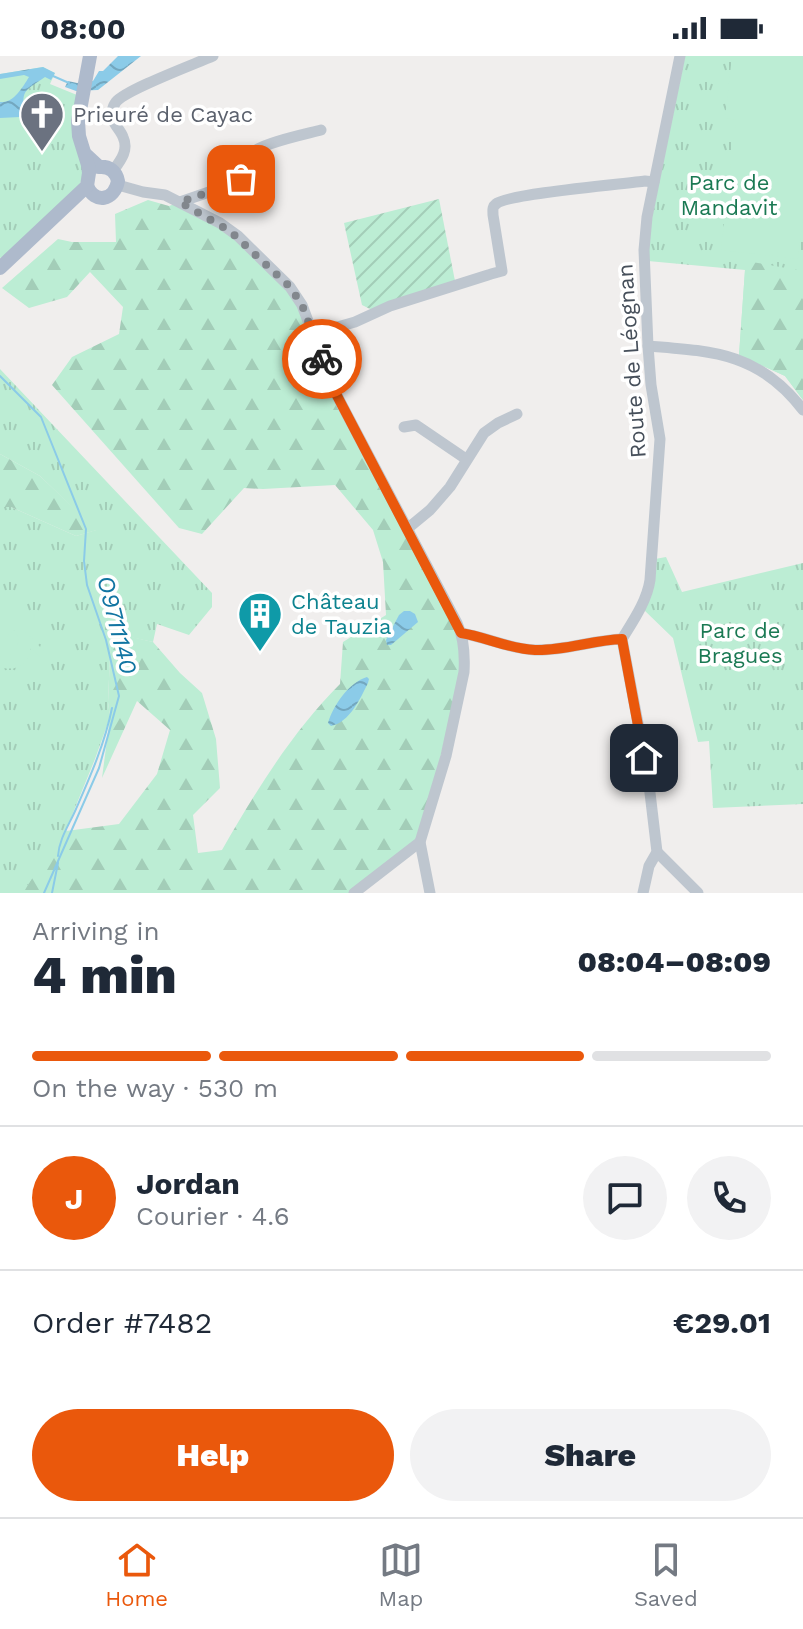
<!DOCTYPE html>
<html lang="en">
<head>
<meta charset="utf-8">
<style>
  :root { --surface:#fff; --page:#f2f2f3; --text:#1f2937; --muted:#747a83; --line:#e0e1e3; --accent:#ea580c }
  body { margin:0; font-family:"Work Sans",sans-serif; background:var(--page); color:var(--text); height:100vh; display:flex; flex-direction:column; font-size:30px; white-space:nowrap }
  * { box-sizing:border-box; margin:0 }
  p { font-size:26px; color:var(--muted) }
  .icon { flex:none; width:44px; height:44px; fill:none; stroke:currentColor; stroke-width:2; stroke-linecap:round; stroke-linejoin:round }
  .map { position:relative; height:837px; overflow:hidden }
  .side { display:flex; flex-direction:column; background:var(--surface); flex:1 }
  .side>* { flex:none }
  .pin { position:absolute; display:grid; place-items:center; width:68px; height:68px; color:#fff; margin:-34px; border-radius:16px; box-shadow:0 4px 12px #0006 }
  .courier { position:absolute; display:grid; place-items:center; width:80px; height:80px; margin:-40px; border:6px solid #ea580c; border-radius:50%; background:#fff; color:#222; box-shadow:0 2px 10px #0007 }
  .head em { font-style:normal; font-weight:800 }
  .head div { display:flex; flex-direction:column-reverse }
  .head { display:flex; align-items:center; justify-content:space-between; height:136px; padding:0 32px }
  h1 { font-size:52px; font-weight:800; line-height:60px }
  .bar { display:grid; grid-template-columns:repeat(4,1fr); gap:12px 8px; align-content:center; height:96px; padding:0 32px }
  .bar i { height:10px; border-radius:6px; background:var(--line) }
  .bar .current { background:var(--accent) }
  .bar p { grid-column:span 4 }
  .line { display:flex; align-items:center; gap:20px; padding:0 32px; border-top:2px solid var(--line) }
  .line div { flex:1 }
  .round { display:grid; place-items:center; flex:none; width:84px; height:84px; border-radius:42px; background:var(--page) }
  .action { display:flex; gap:16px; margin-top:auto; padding:16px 32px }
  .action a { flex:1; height:92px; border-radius:48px; background:var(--accent); color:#fff; font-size:32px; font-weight:800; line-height:92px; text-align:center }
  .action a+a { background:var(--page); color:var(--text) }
  .status { display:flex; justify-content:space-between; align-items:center; height:56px; padding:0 40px; background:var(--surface); direction:ltr }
  .status svg { height:22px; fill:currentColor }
  .tab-bar { display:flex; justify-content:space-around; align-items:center; height:112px; border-top:2px solid var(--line); background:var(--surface); font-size:22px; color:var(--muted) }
  .tab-bar a { display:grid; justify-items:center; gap:4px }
  .tab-bar .current { color:var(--accent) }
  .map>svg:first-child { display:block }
  .grass { fill:url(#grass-tufts) }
  .forest { fill:url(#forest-firs) }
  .garden { fill:url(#garden-furrows) }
  .pitch { fill:#bcedd4 }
  .water { fill:url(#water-waves) }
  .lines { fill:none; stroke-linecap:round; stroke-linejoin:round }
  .stream { stroke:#8bcbe8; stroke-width:2 }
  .minor { stroke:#bec6cf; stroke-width:11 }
  .major { stroke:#aebacc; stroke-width:14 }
  .done { stroke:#82878d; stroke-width:8; stroke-dasharray:0 14.4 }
  .route { stroke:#ea580c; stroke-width:10 }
  .labels { text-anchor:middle; stroke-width:7; stroke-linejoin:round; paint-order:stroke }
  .worship-label { font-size:22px; fill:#5b616d; stroke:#fff; text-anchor:start }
  .park-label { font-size:22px; fill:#1a7953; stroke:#fff }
  .street-label { font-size:22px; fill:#464f5a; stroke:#fff }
  .culture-label { font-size:22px; fill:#0d838f; stroke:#fff; text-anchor:start }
  .water-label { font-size:24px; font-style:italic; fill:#1175a2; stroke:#fff }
</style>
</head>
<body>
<div class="status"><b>08:00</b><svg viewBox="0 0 49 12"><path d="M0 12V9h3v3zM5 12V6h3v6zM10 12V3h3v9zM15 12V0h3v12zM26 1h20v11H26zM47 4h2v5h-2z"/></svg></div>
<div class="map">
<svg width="803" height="837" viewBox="0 0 803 837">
  <defs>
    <pattern id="grass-tufts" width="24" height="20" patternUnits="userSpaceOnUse" patternTransform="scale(2)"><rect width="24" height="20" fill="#bcedd4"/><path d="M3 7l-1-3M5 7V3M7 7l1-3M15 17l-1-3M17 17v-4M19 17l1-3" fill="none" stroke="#a3cdb8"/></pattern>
    <pattern id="forest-firs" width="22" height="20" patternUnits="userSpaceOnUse" patternTransform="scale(2)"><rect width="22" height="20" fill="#bcedd4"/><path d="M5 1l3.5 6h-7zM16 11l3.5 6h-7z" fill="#a3cdb8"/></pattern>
    <pattern id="garden-furrows" width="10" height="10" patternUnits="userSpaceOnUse" patternTransform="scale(2)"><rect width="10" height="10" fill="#bcedd4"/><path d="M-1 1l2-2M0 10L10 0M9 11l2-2" fill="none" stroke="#a3cdb8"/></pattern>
    <pattern id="water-waves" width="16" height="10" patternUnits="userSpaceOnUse" patternTransform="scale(2)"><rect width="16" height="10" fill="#8bcbe8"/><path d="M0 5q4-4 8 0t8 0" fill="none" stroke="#73a7bf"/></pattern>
  </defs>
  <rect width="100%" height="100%" fill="#f0eeed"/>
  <!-- grass -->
  <g class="grass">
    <path d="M685,0h118v344l-18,-24 -46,-21 6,-85 -97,-9v-25z"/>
    <path d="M43,11l12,6 -5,11 27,11 7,77 -7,21 -62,57 -15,8v-184z"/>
    <path d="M0,313l212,224v14l-23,28 -32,-11 -4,18 -42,-9 -3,69 2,15 -15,42 -29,71 22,21 53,42h-141v-386h11l65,29 20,-6 -56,-54 -40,-22z"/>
    <path d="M666,501l16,35 121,-29v241l-90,4 -4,-67 -11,1 -25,-104 -29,-28 11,-51z"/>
  </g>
  <!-- forest -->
  <g class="forest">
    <path d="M148,144l21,6 11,-4 40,21 70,64 43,101 124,235 7,36 -44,183 -66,51h-329l-1,-3 42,-59 53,-7 38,-50 13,-44 -33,-29 -35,77 8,-61 -2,-15 3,-70 42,10 27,31 22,20 14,46 4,49 -27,27 5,38 24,-3c34,-59 70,-118 118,-166l3,-42 43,-27 -3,-53 -10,-32 -38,-45 -72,4 -19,-1 -42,46 -23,-6 -127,-143 20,-28 47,-23 4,-27 -33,-35 -23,25 -38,11 -27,-20 56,-49 14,3h44l-1,-28z"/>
    <path d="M752,206l51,9v129l-18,-24 -46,-21 6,-85z"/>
    <path d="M0,398l40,22 57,54 -21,6 -65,-29h-11z"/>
  </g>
  <!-- garden -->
  <path class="garden" d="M439,143l16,82 -83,29 -10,-5 -18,-82z"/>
  <!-- pitch -->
  <g class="pitch">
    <path d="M732,0h71v159l-5,44 -77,-9 15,-130 -11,-2z"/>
    <path d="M0,550l48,49 -5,5 -12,-12c-2,17 -15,24 -31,19v-11c15,2 24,-14 14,-26l-14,13z"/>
  </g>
  <!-- water -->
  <g class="water">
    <path d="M118,0h23l-43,34 -22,1 -11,-4 3,-6 9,2 16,-2 6,-10h4z"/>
    <path d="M43,11l12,6 -4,7 -6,-3c-18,13 -25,12 -20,36l-5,4 -20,1v-16c14,1 22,-14 29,-25l-5,-2 -24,4v-5z"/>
    <path d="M404,555h6l5,3 3,8 -27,23h-4l-1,-5 13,-25z"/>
    <path d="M367,621l2,2 -1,4c-8,16 -18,39 -37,43l-3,-3c5,-17 21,-41 39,-46z"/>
  </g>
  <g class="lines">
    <!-- stream -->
    <g class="stream">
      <path d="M53,20l16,7"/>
      <path d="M0,320l41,41 45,112 -2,32 3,24 19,55 13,56 -20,72 -55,125"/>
      <path d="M58,800c1,-17 11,-31 18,-47 14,-32 29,-66 36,-101"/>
      <path d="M52,837l6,-30"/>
    </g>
    <!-- minor -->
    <g class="minor">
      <path d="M113,115c8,-11 16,-21 10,-34 -2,-6 -8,-11 -10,-17 -2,-5 -1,-13 3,-18 9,-12 79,-38 97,-46"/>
      <path d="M118,129l25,7 22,3 55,28 18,13 52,51 12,18 31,83 124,235c7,15 8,32 7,49l-18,84 -26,86 10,51"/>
      <path d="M180,146l58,-20c7,-8 6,-20 14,-29 10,-10 54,-19 69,-23"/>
      <path d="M491,218l11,-3 -9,-56c0,-5 -1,-8 3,-11 10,-10 128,-20 149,-23l9,1"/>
      <path d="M313,278l42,-12 35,-16 98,-31"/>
      <path d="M648,290c65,5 112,7 155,64"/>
      <path d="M404,371l12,-2 50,34"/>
      <path d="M407,473l23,-19 20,-23 34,-54 14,-10 19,-9"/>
      <path d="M461,577c25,4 48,16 74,17 29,1 58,-10 87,-11"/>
      <path d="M657,796l41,41"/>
      <path d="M354,837l66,-51"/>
      <path d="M643,837l6,-27 8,-14 -9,-76 -26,-137c11,-18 25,-38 28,-59l10,-141 -9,-54 -3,-39 -4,-96 3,-33 33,-161"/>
    </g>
    <!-- major -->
    <g class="major">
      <path d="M86,99l13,12c10,-1 17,4 19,14 -4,20 -23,23 -31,5"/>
      <path d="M0,212l87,-82 2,-13 -1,-8 -9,-29 -1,-15 12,-65"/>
    </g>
  </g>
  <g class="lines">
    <!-- done -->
    <path class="done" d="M241,123l-3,3 -58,20 50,29 60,56 12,18 20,54"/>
    <!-- route -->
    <path class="route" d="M322,303l11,29 128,245c25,4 48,16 74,17 29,1 58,-10 87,-11l22,119"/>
  </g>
  <!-- icons -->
  <defs>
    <g id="church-pin" transform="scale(2.3)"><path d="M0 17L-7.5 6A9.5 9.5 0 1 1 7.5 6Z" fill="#6b7280" stroke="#fff"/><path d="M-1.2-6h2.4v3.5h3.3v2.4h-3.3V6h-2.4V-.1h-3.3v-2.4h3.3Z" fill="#fff"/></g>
    <g id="building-pin" transform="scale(2.3)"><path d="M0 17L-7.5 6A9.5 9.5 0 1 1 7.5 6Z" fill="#0f9aa8" stroke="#fff"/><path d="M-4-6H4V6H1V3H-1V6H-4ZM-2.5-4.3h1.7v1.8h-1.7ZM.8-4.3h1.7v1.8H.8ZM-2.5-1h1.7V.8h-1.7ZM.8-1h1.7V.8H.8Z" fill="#fff"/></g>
  </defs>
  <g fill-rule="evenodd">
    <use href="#church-pin" x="42" y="58"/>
    <use href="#building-pin" x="260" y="558"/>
  </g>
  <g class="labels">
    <!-- worship labels -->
    <g class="worship-label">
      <text x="73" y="66">Prieuré de Cayac</text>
    </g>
    <!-- park labels -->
    <g class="park-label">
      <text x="729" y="134">Parc de<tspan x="729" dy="25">Mandavit</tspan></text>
      <text x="740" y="582">Parc de<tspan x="740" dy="25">Bragues</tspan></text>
    </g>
    <!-- street labels -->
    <g class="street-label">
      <text transform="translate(631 305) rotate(-94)" y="8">Route de Léognan</text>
    </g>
    <!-- culture labels -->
    <g class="culture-label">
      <text x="291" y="553">Château<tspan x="291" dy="25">de Tauzia</tspan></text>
    </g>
    <!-- water labels -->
    <g class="water-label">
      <text transform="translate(117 569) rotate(76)" y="8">O9711140</text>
    </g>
  </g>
</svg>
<div class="pin" style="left:241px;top:123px;background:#ea580c"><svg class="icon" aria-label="bag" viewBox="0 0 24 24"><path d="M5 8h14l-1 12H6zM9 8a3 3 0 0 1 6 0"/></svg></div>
<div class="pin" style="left:644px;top:702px;background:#1f2937"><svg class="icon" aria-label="home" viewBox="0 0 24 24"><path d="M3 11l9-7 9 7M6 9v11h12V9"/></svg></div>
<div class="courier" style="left:322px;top:303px"><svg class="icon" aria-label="bike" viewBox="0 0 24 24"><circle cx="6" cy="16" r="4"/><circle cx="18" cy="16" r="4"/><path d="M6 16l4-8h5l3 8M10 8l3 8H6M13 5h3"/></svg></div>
</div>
<section class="side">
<div class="head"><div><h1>4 min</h1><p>Arriving in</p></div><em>08:04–08:09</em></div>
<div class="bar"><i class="current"></i><i class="current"></i><i class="current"></i><i></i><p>On the way · 530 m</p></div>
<div class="line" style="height:144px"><b class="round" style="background:var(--accent);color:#fff">J</b><div><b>Jordan</b><p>Courier · 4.6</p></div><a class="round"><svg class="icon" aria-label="chat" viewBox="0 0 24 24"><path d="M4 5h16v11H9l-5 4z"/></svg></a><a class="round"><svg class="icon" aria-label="phone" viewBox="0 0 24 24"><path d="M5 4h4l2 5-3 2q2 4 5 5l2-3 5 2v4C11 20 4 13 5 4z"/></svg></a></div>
<div class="line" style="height:104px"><div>Order #7482</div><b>€29.01</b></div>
<div class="action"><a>Help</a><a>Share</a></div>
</section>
<nav class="tab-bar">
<a class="current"><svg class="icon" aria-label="home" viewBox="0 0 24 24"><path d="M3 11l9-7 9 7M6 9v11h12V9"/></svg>Home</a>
<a><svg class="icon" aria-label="map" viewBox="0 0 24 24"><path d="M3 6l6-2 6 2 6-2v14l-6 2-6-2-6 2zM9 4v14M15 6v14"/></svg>Map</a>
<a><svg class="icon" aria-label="saved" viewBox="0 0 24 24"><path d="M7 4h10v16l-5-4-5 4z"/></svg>Saved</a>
</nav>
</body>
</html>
